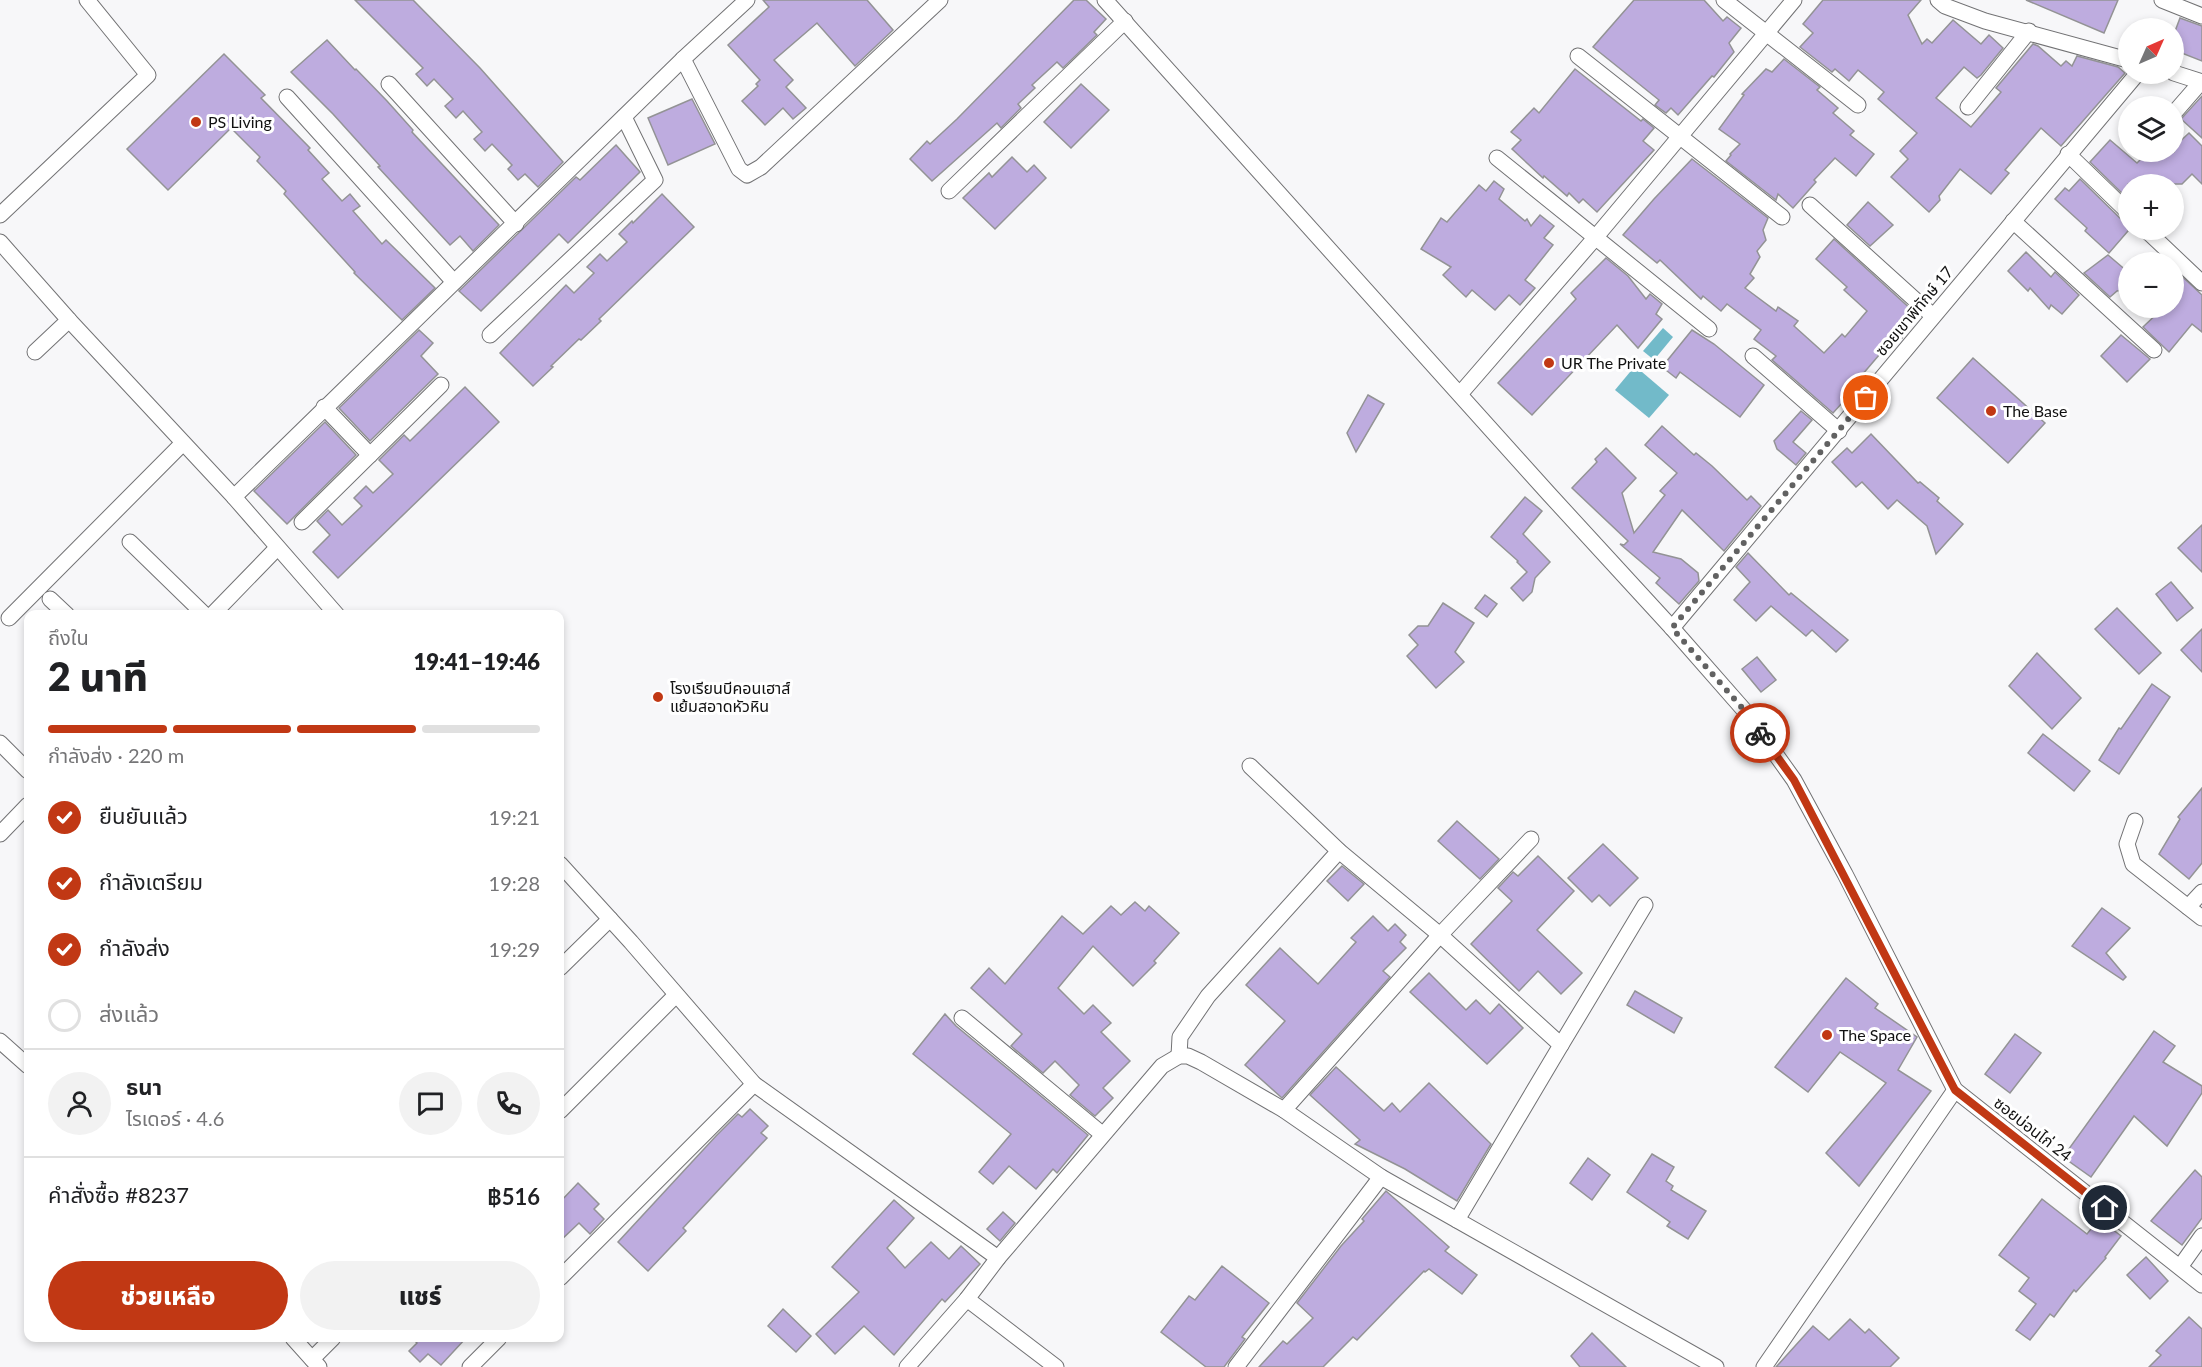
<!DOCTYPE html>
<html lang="th">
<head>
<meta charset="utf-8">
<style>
  :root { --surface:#fff; --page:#f2f2f2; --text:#202124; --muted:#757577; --line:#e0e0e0; --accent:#c13814 }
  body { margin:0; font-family:Lato,"Noto Sans Thai",sans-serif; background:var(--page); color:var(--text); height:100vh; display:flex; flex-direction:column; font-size:22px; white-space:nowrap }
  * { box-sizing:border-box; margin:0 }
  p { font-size:20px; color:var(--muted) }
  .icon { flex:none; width:33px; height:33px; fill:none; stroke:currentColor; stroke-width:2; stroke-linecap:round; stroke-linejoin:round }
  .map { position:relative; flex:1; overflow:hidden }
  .details { position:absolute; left:24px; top:610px; width:540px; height:732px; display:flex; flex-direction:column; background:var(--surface); border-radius:12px; box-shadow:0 3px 9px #0003 }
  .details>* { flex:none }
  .needle { width:39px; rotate:45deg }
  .buttons { position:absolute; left:2118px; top:18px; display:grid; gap:12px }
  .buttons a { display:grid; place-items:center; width:66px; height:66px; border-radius:50%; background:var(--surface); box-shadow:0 3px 9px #0003; font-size:30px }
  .pin { position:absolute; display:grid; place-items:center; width:51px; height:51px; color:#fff; margin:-26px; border:3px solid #fff; border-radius:50%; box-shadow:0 2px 6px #0007 }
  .courier { position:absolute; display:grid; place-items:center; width:60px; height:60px; margin:-30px; border:4px solid #c13814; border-radius:50%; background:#fff; color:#222; box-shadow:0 2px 8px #0007 }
  .summary em { font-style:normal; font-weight:800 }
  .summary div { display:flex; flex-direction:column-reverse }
  .summary { display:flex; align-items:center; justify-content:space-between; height:102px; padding:0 24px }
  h1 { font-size:39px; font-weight:800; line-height:45px }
  .bar { display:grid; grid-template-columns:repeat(4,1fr); gap:9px 6px; align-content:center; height:72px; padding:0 24px }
  .bar i { height:8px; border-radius:4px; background:var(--line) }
  .bar .on { background:var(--accent) }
  .bar p { grid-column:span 4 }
  .line { display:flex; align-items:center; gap:15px; padding:0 24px; border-top:2px solid var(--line) }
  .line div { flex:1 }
  .round { display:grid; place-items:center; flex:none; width:63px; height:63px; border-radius:32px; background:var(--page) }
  ol { padding:0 24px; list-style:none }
  li { display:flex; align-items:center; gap:18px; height:66px }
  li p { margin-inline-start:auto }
  li .icon { padding:6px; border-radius:50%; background:var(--accent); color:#fff; stroke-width:4 }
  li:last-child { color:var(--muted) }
  li i { width:33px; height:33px; border:3px solid var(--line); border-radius:50% }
  .button { display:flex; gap:12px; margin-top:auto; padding:12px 24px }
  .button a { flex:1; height:69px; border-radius:36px; background:var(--accent); color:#fff; font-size:24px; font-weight:800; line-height:69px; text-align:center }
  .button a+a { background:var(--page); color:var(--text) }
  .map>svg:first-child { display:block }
  .water { fill:#72bac9 }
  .building { fill:#beacdf; stroke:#939395; stroke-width:1.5 }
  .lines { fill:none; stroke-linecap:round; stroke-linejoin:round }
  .street-casing { stroke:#727274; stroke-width:17 }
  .street { stroke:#fff; stroke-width:15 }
  .done { stroke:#626262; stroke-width:6; stroke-dasharray:0 10.8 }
  .route { stroke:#c13814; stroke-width:8 }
  .poi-dot { fill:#c13814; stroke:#fff; stroke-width:2 }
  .labels { text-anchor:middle; stroke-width:6; stroke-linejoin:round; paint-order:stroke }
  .poi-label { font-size:16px; fill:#111; stroke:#fff; text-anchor:start }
  .street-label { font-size:16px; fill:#111; stroke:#fff }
</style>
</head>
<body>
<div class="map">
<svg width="2202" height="1367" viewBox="0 0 2202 1367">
  <rect width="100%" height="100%" fill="#f7f7f9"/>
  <!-- water -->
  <g class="water">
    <path d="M1663,328l10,9 -19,23 -11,-9z"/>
    <path d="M1635,366l34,29 -20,23 -34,-28z"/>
  </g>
  <!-- building -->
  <g class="building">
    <path d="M355,0h58l67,68 83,94 -25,25 -13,-13 -7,6 -10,-11 4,-4 -20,-21 -7,7 -11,-12 8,-7 -19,-21 -7,7 -11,-12 8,-7 -19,-20 -7,7 -11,-12 7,-6z"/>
    <path d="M763,0h104l26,30 -38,36 -38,-43 -43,37 19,20 -7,7 20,21 -13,11 -10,-11 -18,17 -23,-24 16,-15 -2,-2 4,-4 -32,-35 41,-38z"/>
    <path d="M1074,0h12l20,19 -12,13 3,3 -34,33 -6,-6 -25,23 3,3 -17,16 3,4 -20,20 -4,-5 -65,58 -22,-22 17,-18 3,3 27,-25z"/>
    <path d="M1634,0h70l19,21 4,-4 14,11 -12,15 5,9 -20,25 -2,-1 -34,39 -7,-7 -5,5 -11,-8 4,-5 -66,-53z"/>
    <path d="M1823,0h98l-13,15 14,29 5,-5 5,4 21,-23 28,24 8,-9 14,13 -22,27 -4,3 -13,-11 -28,31 35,29 30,-35 -5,-4 37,-44 5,2 23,20 5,-5 6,5 5,-10 41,11 7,6 -64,73 -20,-18 -36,42 4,3 -18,21 -31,-25 -21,27 1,4 -11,12 -38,-35 17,-18 -8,-8 17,-18 -39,-34 6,-7 -26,-22 -9,11 -14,-12 -3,3 -32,-25 13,-14 -10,-9z"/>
    <path d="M2026,0h92l-14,33z"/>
    <path d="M2180,18l22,8v35l-28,-11v-16z"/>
    <path d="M327,40l28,30 1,-1 31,32 26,29 -1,2 87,93 -26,26 -13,-15 -10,9 -72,-78 2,-1 -47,-52 -42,-42z"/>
    <path d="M224,54l41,41 -4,3 49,50 -2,2 21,23 -7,6 20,22 8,-7 10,12 -7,5 29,33 4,-4 49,48 -33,32 -48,-47 1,-1 -71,-78 2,-3 -29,-30 3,-4 -29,-29 -63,62 -41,-41z"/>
    <path d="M1784,59l36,28 -3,3 21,18 -5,5 21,18 -4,4 24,19 -18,22 -21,-18 -21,22 2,2 -23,26 -15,-14 -2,6 -50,-39 5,-6 -1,-1 10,-10 -21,-15 25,-34 -2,-1 24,-25 6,3z"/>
    <path d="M1575,69l66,52 2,-2 11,9 -11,13 11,9 -57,62 -14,-13 -4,4 -10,-10 -2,3 -23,-20 -1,2 -31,-29 9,-9 -10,-8 23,-24 5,5z"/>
    <path d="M1081,84l28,26 -38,38 -27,-26z"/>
    <path d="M2202,96v42l-21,-19z"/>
    <path d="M692,99l23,45 -47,21 -20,-47z"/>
    <path d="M2189,133l13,13v38l-10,-10 -10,10h-54v15l-38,-37 20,-22 27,23 11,-11h26v-5z"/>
    <path d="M616,145l24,27 -72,71 -9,-9 -78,77 -22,-20 117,-114 4,3z"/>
    <path d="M1012,157l15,15 7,-7 12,13 -51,51 -32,-31 26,-25 3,4z"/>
    <path d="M1692,159l76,59 -5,12 3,10 -9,11 3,6 -10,17 4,4 -9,10 31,23 2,-4 20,14 -4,5 30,27 18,-19 3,3 22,-26 -23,-21 3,-3 -31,-28 18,-20 80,73 -12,26 -5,-4 -35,41 6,5 -13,15 -3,-3 -19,21 -61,-53 4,-4 -22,-17 7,-9 -34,-26 -6,7 -18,-15 -2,3 -41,-39 -3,3 -34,-28 31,-36z"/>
    <path d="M2080,179l41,40 7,2v10l-19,22 -24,-22 2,-3 -32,-29 10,-11 4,3z"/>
    <path d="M1494,181l10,8 -5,10 26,22 2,-2 4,7 9,-11 14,11 -10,12 9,7 -28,35 10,8 -15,17 -11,-10 -14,15 -23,-20 -6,7 -23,-22 8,-8 -30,-18 20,-31 6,4 32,-37 7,6z"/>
    <path d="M662,194l32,33 -95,92 2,2 -20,19 -2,-1 -28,27 2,1 -20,19 -33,-33 66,-68 8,8 20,-20 -7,-6 13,-13 7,7 20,-19 -8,-8 13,-13 1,2z"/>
    <path d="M1868,202l25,23 -23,21 -23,-21z"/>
    <path d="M2026,252l25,25 4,-5 24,23 -17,19 -11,-9 -2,4 -19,-21 -2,3 -20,-20z"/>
    <path d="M2108,255l20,17v10l-6,8 -5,1 -7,6 -26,-24z"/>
    <path d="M1606,258l22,18 18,23 4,-5 12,10 -6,10 6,5 -24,29 -21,-23 -85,90 -34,-32 78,-84 -5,-6z"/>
    <path d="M2174,269l28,26v37l-10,-8 -23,28 -26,-25 20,-19h11z"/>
    <path d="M419,330l14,13 -12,13 17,18 -68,67 -31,-33z"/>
    <path d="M1692,330l22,14 50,41 -24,32 -60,-45 -4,6 -14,-11z"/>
    <path d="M2121,335l29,24 -23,23 -26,-26z"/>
    <path d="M1973,358l72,65 -37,40 -71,-65z"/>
    <path d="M465,387l34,35 -161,156 -25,-26 17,-17 -13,-14 11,-11 14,15 20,-19 -8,-8 12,-12 7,7 20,-19 -14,-14 25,-25 6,6z"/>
    <path d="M1368,395l16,9 -28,48 -9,-19z"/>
    <path d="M1801,411l11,9 -19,22 13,11 -10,12 -19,-16 -3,-8z"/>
    <path d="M325,422l31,33 -69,69 -33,-33z"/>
    <path d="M1662,426l32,29 2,-2 16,13 35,34 4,-4 10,10 -37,45 -42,-41 -29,42 28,7 17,14 1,8 -20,23 -23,-21 4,-5 -40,-34 4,1 4,-4 -56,-53 25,-26 -2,-3 11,-11 30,30 -14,15 12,40 31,-38 -5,-4 17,-18 -32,-28z"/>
    <path d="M1871,434l47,49 2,-1 19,16 -2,3 26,23 -27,30 -9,-28 -30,-26 -9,9 -26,-27 -6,5 -24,-25 15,-14 5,5z"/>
    <path d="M1525,497l17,14 -19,23 27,28 -15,16 -3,14 -9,9 -12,-13 16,-16 -10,-10 1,-1 -27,-24z"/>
    <path d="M2202,525v47l-24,-24z"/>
    <path d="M1748,553l41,42 2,-2 57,47 -12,12 -24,-22 -6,6 -35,-30 -15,15 -22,-21 16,-18 -14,-15z"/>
    <path d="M2171,582l22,26 -16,13 -21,-27z"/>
    <path d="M1485,595l12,9 -10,13 -12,-9z"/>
    <path d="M1443,603l31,20 -19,29 9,10 -28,26 -29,-32 11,-11 -9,-10 9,-9h10z"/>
    <path d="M2117,608l44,45 -22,21 -44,-45z"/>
    <path d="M2202,629v43l-21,-22z"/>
    <path d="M2037,653l44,45 -29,31 -43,-43z"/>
    <path d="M1757,657l19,23 -15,12 -19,-23z"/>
    <path d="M2152,684l18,13 -51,77 -20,-14 20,-32 2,1z"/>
    <path d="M2043,734l47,37 -16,20 -46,-38z"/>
    <path d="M2202,788v75l-13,16 -30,-25 21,-35 -2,-2z"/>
    <path d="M1457,821l42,38 -19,20 -42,-38z"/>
    <path d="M1603,844l35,34 -28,28 -11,-11 -7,7 -24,-24z"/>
    <path d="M1538,856l36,35 -37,39 45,43 -21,21 -23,-23 -19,20 -48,-47 41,-43 -14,-13 15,-16 5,4z"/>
    <path d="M1342,866l22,18 -16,17 -21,-20z"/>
    <path d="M1135,902l10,9 4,-5 30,27 -25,28 2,2 -23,23 -40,-40 -35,42 26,26 9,-9 18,18 -10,9 29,29 -27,27 10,10 -18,18 -25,-21 9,-10 -24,-24 -12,12 -32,-27 11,-12 -51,-46 18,-20 16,16 57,-68 21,18 28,-28 10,9z"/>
    <path d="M2102,908l28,20 -24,25 20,24 -3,3 -51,-34z"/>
    <path d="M1373,916l15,15 7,-7 11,11 -6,7 6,6 -23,23 7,6 -108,121 -37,-33 40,-44 -39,-36 34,-37 38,36 38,-42 -5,-4z"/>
    <path d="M1429,973l37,37 10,-10 14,14 9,-10 24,24 -36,36 -77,-72z"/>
    <path d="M1846,978l32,26 -3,4 42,29 -19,33 33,21 -72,95 -33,-33 60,-70 -46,-31 -32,40 -33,-25z"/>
    <path d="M1635,991l47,27 -8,15 -47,-28z"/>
    <path d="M945,1014l11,12 132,109 -31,38 -4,-4 -17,20 -27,-23 -16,18 -14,-12 32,-38 -98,-80z"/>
    <path d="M2154,1031l21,15 -12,16 39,24v7l-35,53 -33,-30 -43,61 -28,-20z"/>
    <path d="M2015,1034l26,19 -31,40 -25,-19z"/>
    <path d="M1336,1067l48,44 8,-8 8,9 29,-29 62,61 -34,57 -52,-32 -50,-25 5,-4 -50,-45z"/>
    <path d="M750,1109l18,17 -7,7 6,5 -84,90 3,3 -38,40 -30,-29 98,-106 22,-22 4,3z"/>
    <path d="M1652,1154l22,13 -8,14 7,5 -2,4 35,21 -18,28 -21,-13 3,-4 -43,-30z"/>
    <path d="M1588,1158l22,17 -18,25 -22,-17z"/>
    <path d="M2195,1170l7,7v41l-20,27 -31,-24z"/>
    <path d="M578,1183l21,21 -5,5 10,10 -14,15 -11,-11 -19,18v-39z"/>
    <path d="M1386,1191l63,56 -4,4 32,24 -15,19 -33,-25 -4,3 -1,-1 -67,69 -4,-3 -30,30h-64l24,-26 4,3 26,-26 -16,-15 44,-57 23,-25 -2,-2z"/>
    <path d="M2042,1199l45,35 12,-15 22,17 -16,21 1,1 -30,34 -2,-2 -20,27 -4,-3 -20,26 -14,-10 20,-26 -17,-13 10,-13 -30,-23z"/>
    <path d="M894,1200l20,18 -27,30 18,20 26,-26 18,17 12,-13 19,18 -35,38 -3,-3 -48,56 -30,-29 -29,28 -19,-20 43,-42 -27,-25z"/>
    <path d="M1003,1212l12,11 -15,18 -13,-12z"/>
    <path d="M2146,1257l22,24 -18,18 -23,-24z"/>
    <path d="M1222,1266l47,37 -27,34 3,2 -21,28h-18l-45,-35 28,-36 6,4z"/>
    <path d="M783,1309l28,27 -15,16 -28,-26z"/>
    <path d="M2189,1317l13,12v38h-53l12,-12 -5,-4z"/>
    <path d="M1850,1319l15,14 4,-4 30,29 -9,9h-114l37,-41 16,14z"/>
    <path d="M1592,1333l34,34h-46l-9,-11z"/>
    <path d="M412,1338h54l-25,27 -13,-11 -8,8 -11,-11 8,-8z"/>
  </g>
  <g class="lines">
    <!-- street casing -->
    <g class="street-casing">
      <g id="street">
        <path d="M1105,0l444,494 123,134 72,82 50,70 51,94 110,216 247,195"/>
        <path d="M1724,0l134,105"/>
        <path d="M1938,0l7,6 40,15 143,39"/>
        <path d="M2162,0l40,16"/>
        <path d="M1578,56l204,161"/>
        <path d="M683,59l56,110 8,6 14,-8 179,-167"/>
        <path d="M2174,73l28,9"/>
        <path d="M389,84l127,140"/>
        <path d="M287,97l167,185"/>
        <path d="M1968,107l61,-76"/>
        <path d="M2174,113l27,-31"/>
        <path d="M2068,154l60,58"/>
        <path d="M1497,158l212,171"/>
        <path d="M949,191l176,-170"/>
        <path d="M1810,205l123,111"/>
        <path d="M0,215l148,-140 -61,-75"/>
        <path d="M2013,221l141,129"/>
        <path d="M2146,230l56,53"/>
        <path d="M0,242l69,78 165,177 103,118"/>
        <path d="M490,335l165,-155 -31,-63"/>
        <path d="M35,352l34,-32"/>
        <path d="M1753,356l86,75"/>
        <path d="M1460,394l135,-156 199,-238"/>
        <path d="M324,407l46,48"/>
        <path d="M234,497l449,-438 64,-59"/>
        <path d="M302,522l139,-137"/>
        <path d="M130,542l75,73"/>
        <path d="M50,599l17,16"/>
        <path d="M212,615l65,-67"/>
        <path d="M9,618l174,-175"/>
        <path d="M1672,628l465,-554"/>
        <path d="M0,743l28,28"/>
        <path d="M1250,766l89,85 101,84 91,-96"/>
        <path d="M2135,821l-8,23 6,20 69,54"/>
        <path d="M0,834l28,-29"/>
        <path d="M560,864l71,78 123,142 244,174"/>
        <path d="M2188,907l14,-15"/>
        <path d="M560,968l50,-49"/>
        <path d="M962,1018l140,116"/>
        <path d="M0,1041l28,25"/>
        <path d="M1561,1045l84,-140"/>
        <path d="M1179,1056l1,-19 28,-41 131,-145"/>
        <path d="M1284,1110l156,-175 121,110 -104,175"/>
        <path d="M560,1111l116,-116"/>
        <path d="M2180,1267l22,-31"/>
        <path d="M560,1278l194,-194"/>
        <path d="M967,1299l89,68"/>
        <path d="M293,1338l26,29"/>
        <path d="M312,1359l21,-21"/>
        <path d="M470,1367l29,-29"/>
        <path d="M907,1367l60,-68 31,-41 164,-192 17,-10h9l13,6 83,48 97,67 335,190"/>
        <path d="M1236,1367l145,-190"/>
        <path d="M1764,1367l191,-277"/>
      </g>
    </g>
    <!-- street -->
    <use href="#street" class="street"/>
  </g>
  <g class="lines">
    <!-- done -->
    <path class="done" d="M1760,733l-16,-23 -72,-82 194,-230"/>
    <!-- route -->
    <path class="route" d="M1760,733l34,47 10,19 151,291 150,118"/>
  </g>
  <!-- markers -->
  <g class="poi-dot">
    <circle cx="196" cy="122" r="6"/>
    <circle cx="1549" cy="363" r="6"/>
    <circle cx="1991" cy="411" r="6"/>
    <circle cx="658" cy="697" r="6"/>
    <circle cx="1827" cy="1035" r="6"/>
  </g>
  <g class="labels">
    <!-- poi labels -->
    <g class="poi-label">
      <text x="208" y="128">PS Living</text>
      <text x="1561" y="369">UR The Private</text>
      <text x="2003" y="417">The Base</text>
      <text x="670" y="694">โรงเรียนบีคอนเฮาส์<tspan x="670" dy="18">แย้มสอาดหัวหิน</tspan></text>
      <text x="1839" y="1041">The Space</text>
    </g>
    <!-- street labels -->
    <g class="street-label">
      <text transform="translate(1914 311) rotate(-50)" y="6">ซอยเขาพิทักษ์ 17</text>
      <text transform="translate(2033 1129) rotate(38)" y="6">ซอยบ่อนไก่ 24</text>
    </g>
  </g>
</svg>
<div class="buttons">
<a><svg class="needle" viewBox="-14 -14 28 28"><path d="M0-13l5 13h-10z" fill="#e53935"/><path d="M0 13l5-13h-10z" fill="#757577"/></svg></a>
<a><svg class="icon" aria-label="layers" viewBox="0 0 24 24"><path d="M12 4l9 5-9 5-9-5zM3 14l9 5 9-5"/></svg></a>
<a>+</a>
<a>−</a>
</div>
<div class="pin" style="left:1866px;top:398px;background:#ea580c"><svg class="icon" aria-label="bag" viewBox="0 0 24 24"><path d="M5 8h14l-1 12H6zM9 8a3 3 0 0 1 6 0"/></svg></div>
<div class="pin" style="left:2105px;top:1208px;background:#1f2937"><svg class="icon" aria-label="home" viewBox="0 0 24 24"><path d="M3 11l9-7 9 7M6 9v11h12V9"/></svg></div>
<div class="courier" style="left:1760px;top:733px"><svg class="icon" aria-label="bike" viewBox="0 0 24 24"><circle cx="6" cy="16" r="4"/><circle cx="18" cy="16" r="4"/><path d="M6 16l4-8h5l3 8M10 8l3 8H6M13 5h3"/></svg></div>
<section class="details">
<div class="summary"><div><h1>2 นาที</h1><p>ถึงใน</p></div><em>19:41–19:46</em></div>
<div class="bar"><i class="on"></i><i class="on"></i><i class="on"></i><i></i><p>กำลังส่ง · 220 m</p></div>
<ol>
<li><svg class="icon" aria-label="check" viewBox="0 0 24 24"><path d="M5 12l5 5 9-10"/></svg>ยืนยันแล้ว<p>19:21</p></li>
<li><svg class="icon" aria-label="check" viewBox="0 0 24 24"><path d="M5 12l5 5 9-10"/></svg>กำลังเตรียม<p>19:28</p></li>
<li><svg class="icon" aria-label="check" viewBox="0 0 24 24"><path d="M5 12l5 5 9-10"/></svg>กำลังส่ง<p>19:29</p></li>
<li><i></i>ส่งแล้ว</li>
</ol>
<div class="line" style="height:108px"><a class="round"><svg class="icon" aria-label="person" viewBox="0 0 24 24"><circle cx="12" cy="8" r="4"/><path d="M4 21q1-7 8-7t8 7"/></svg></a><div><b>ธนา</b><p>ไรเดอร์ · 4.6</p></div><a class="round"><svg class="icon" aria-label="chat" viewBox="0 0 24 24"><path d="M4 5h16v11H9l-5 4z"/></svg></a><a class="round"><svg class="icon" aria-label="phone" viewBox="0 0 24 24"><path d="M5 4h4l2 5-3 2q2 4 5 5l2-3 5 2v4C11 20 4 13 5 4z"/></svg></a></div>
<div class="line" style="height:78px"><div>คำสั่งซื้อ #8237</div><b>฿516</b></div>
<div class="button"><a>ช่วยเหลือ</a><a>แชร์</a></div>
</section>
</div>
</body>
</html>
